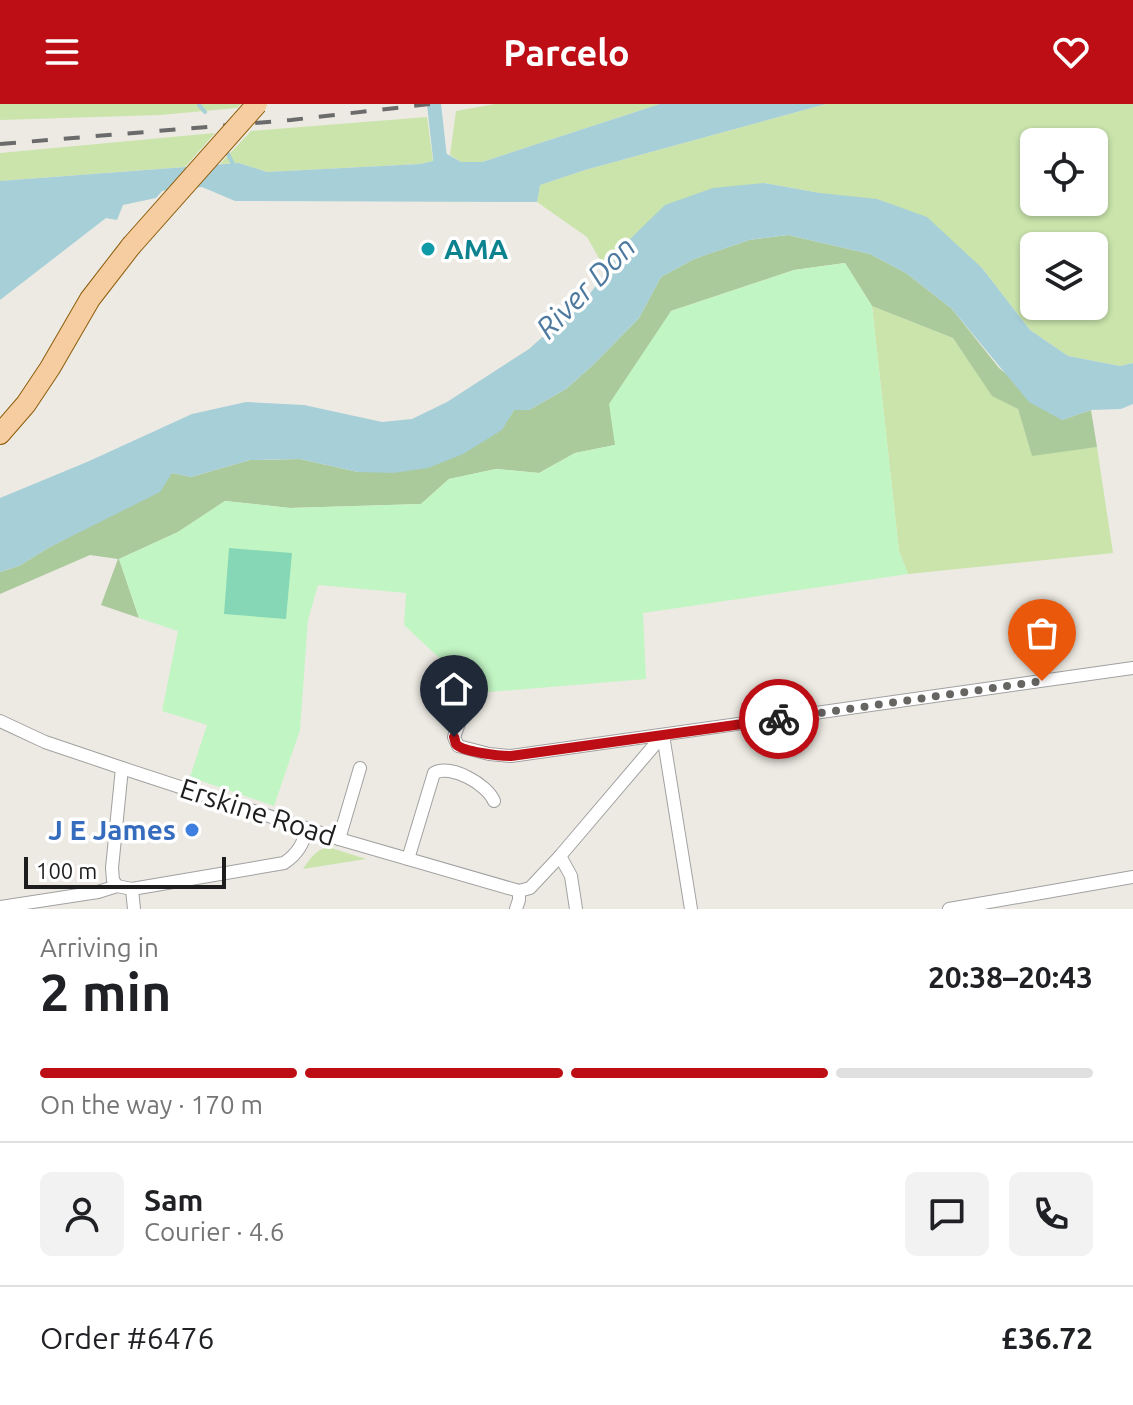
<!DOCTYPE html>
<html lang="en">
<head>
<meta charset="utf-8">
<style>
  :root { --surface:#fff; --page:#f2f2f2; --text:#202124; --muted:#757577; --line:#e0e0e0; --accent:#bc0e14 }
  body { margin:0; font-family:Ubuntu,sans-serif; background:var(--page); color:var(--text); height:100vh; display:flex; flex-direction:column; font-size:30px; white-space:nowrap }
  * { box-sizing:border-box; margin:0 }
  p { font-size:26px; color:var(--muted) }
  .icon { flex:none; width:44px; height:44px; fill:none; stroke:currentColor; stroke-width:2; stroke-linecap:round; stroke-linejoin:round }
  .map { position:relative; height:805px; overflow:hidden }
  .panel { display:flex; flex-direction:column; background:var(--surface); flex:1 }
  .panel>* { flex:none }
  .controls { position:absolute; left:1020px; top:24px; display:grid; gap:16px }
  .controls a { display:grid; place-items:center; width:88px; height:88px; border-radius:12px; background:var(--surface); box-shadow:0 2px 6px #0004; font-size:40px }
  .scale { position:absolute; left:24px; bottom:20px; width:202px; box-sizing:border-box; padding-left:8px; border:4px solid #1d1d1d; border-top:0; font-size:22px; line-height:28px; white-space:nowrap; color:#1d1d1d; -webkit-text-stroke:6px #fff; paint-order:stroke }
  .pin { position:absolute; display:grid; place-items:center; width:68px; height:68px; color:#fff; margin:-82px -34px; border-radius:50% 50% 50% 0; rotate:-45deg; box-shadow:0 0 8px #0007 }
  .pin .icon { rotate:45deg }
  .courier { position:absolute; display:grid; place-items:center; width:80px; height:80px; margin:-40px; border:6px solid #bc0e14; border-radius:50%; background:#fff; color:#222; box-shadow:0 2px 10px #0007 }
  .summary em { font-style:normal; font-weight:700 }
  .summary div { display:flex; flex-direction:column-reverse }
  .summary { display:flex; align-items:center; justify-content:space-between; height:136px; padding:0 40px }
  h1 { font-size:52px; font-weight:700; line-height:60px }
  .bar { display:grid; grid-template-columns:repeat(4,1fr); gap:12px 8px; align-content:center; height:96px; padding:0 40px }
  .bar i { height:10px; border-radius:6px; background:var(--line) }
  .bar .active { background:var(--accent) }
  .bar p { grid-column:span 4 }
  .line { display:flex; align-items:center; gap:20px; padding:0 40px; border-top:2px solid var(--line) }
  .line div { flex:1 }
  .round { display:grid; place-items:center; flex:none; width:84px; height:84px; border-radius:12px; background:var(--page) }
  header { display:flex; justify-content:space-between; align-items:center; height:104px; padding:0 40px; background:var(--accent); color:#fff; font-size:36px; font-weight:700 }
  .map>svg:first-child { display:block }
  .grass { fill:#cae4ac; fill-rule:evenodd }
  .forest { fill:#aaca9b }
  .park { fill:#c2f5c4 }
  .pitch { fill:#86d7b5 }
  .water { fill:#a6cfd8 }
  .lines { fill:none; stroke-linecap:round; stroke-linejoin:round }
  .stream { stroke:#a6cfd8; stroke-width:4 }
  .canal { stroke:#a6cfd8; stroke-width:14 }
  .street-casing { stroke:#a1a1a1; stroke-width:14 }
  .primary-casing { stroke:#8b5c0a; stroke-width:22 }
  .street { stroke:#fff; stroke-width:12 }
  .primary { stroke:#f5cda0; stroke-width:20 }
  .rail { stroke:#6b6b6b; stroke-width:4; stroke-dasharray:16 16; stroke-linecap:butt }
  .primary-bridge-casing { stroke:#8b5c0a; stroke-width:22; stroke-linecap:butt }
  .primary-bridge { stroke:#f5cda0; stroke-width:20 }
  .done { stroke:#666562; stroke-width:8; stroke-dasharray:0 14.4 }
  .route { stroke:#bc0e14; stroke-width:10 }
  .culture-dot { fill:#0f9aa8; stroke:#fff; stroke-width:3 }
  .shop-dot { fill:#3f7fe0; stroke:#fff; stroke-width:3 }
  .labels { text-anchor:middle; stroke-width:7; stroke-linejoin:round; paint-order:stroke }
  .culture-label { font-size:28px; font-weight:bold; fill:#0d838f; stroke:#fff; text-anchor:start }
  .street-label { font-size:28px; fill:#1d1d1d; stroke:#fff }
  .shop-label { font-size:28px; font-weight:bold; fill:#366cbe; stroke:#fff; text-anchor:end }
  .water-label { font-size:30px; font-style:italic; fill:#4d799e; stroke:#fff }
</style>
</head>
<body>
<header><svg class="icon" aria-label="menu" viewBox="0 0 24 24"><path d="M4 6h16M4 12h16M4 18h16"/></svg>Parcelo<svg class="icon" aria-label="heart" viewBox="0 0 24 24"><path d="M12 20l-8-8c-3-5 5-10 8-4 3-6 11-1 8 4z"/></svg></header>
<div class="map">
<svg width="1133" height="805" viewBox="0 0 1133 805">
  <rect width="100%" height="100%" fill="#edeae3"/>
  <!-- grass -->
  <g class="grass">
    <path d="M0,0h241l-4,4 -77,7 -160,5z"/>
    <path d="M495,0h165l-178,58h-21l-11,-7 6,-44z"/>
    <path d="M826,0h307v259l-13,3 -52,-10 -38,-26 -48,-62 -162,-75 -56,-10 -136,58 -24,33 -4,-14 -13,-23 -50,-35 3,-17 45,-15zM1034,38h60v60h-60zM1034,142h60v60h-60z"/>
    <path d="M427,13l6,44 -13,3 -153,8 -28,-9 -19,1 31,-33z"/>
    <path d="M215,29l-30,34 -185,14v-28z"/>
    <path d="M872,202l81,32 39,57 26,14 14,46 65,-8 16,106 -205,21 -9,-23z"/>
    <path d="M328,743l38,12 -63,10c7,-10 12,-19 25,-22z"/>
  </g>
  <!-- forest -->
  <path class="forest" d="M788,131l82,19 36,19 46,36 47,59 63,52 29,-10 6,37 -65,9 -14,-47 -26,-13 -39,-58 -81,-32 -27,-43 -51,7 -123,41 -56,134 -40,8 -36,20 -43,-4 -47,10 -28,25 -131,4 -65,-7 -47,31 -59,27 20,59 -38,-13 17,-46 -28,-4 -90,39v-22l19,-6 29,-18 44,-23 80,-52 19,4 59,-17 50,-1 58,13 143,-42 13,-20h15l37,-21 28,-25 45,-46 22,-41 33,-18 55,-19z"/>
  <!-- park -->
  <path class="park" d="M845,159l27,43 27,245 9,23 -265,39 3,66 -169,14 -73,-68 2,-32 -88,-8 -10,35 -8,110 -26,76 -84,-29 17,-52 -45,-14 16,-80 -39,-13 -20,-59 59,-27 47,-31 65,7 131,-4 28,-25 47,-10 43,4 36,-20 40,-8 -6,-41 62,-93 123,-41z"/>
  <!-- pitch -->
  <path class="pitch" d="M229,444l63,5 -6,66 -62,-5z"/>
  <!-- water -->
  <g class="water">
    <path d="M660,0h166l-241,66 -45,15 -3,17 -302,-1 -33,-14 -40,4 -6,7 -33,7 -6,15 -11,-2 -106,82v-119l239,-18 28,9 153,-8 13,-3 7,-11 21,12h21z"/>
    <path d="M764,79l56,10 57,6 50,18 55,51 48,62 38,26 52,10 13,-3v41l-12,5 -30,1 -29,10 -33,-18 -77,-93 -46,-36 -36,-19 -82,-19 -39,5 -55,19 -33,18 -22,41 -45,46 -28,25 -37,21h-15l-12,20 -39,24 -35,14 -35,5 -35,-1 -58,-13 -50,1 -59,17 -19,-4 -12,19 -112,56 -29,18 -19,6v-74l87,-36 105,-48 54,-12 58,3 78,17 30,-3 35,-17 82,-53 60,-54 39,-54 37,-36 48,-17z"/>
  </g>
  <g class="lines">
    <!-- stream -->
    <g class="stream">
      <path d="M199,1l6,7"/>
      <path d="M225,44l10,20"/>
    </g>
    <!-- canal -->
    <path class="canal" d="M434,0l7,63"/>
    <!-- street casing -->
    <g class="street-casing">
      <g id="street">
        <path d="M461,614l-7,19 4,9 31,8 22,2 622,-88"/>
        <path d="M0,617l45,21 77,26 217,71 180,52"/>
        <path d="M663,631l28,174"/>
        <path d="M339,735l21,-71"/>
        <path d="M560,752l11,20 5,33"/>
        <path d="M408,755l26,-86c17,-9 53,11 60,28"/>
        <path d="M117,782l-4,-6 -1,-12 10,-100"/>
        <path d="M132,785l2,20"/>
        <path d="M0,803l98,-15 19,-6 15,3 152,-26c14,-9 19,-20 24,-35"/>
        <path d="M516,805l3,-9v-9l11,-3 30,-32 103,-121"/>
        <path d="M949,805l184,-32"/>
      </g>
    </g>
    <!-- primary casing -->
    <g class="primary-casing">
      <path id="primary" d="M0,330l26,-30 24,-36 40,-69 41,-53"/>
    </g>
    <!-- street -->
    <use href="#street" class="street"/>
    <!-- primary -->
    <use href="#primary" class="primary"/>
    <!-- rail -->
    <path class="rail" d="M0,40l291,-24 139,-16"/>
    <!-- primary-bridge casing -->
    <g class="primary-bridge-casing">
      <path id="primary-bridge" d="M131,142l126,-142"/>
    </g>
    <!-- primary-bridge -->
    <use href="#primary-bridge" class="primary-bridge"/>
  </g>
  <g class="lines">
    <!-- done -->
    <path class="done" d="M779,615l263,-38"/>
    <!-- route -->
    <path class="route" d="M454,633c1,2 1,5 2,7 6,8 44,12 55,12l268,-37"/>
  </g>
  <!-- markers -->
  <circle class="culture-dot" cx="428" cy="145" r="8"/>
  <circle class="shop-dot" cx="192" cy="726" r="8"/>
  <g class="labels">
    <!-- culture labels -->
    <g class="culture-label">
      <text x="444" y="155">AMA</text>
    </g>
    <!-- street labels -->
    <g class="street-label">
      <text transform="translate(258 708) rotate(18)" y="10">Erskine Road</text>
    </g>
    <!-- shop labels -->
    <g class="shop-label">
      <text x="176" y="736">J E James</text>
    </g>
    <!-- water labels -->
    <g class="water-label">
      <text transform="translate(586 184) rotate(-46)" y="10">River Don</text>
    </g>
  </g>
</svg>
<div class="controls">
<a><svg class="icon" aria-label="locate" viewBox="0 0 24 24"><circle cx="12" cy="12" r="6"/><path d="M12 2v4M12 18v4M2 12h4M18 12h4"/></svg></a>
<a><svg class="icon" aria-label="layers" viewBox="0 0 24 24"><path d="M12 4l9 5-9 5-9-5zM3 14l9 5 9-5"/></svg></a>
</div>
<div class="scale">100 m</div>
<div class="pin" style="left:1042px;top:577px;background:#ea580c"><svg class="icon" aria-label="bag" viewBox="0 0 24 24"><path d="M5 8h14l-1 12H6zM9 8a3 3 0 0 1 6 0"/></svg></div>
<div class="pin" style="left:454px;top:633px;background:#1f2937"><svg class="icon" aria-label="home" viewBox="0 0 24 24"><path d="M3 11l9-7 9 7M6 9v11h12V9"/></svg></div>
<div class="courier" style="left:779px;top:615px"><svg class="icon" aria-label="bike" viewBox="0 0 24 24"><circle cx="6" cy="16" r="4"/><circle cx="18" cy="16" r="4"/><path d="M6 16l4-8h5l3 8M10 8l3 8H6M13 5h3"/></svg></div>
</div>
<section class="panel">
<div class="summary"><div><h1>2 min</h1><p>Arriving in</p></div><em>20:38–20:43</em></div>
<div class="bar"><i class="active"></i><i class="active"></i><i class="active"></i><i></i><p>On the way · 170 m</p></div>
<div class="line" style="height:144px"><a class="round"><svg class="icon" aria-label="person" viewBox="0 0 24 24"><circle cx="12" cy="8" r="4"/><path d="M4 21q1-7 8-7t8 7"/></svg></a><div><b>Sam</b><p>Courier · 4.6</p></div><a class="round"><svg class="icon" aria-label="chat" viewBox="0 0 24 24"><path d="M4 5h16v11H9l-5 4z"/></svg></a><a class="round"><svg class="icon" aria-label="phone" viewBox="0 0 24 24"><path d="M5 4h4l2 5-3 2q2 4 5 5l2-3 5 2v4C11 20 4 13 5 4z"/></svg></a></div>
<div class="line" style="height:104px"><div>Order #6476</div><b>£36.72</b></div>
</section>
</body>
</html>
